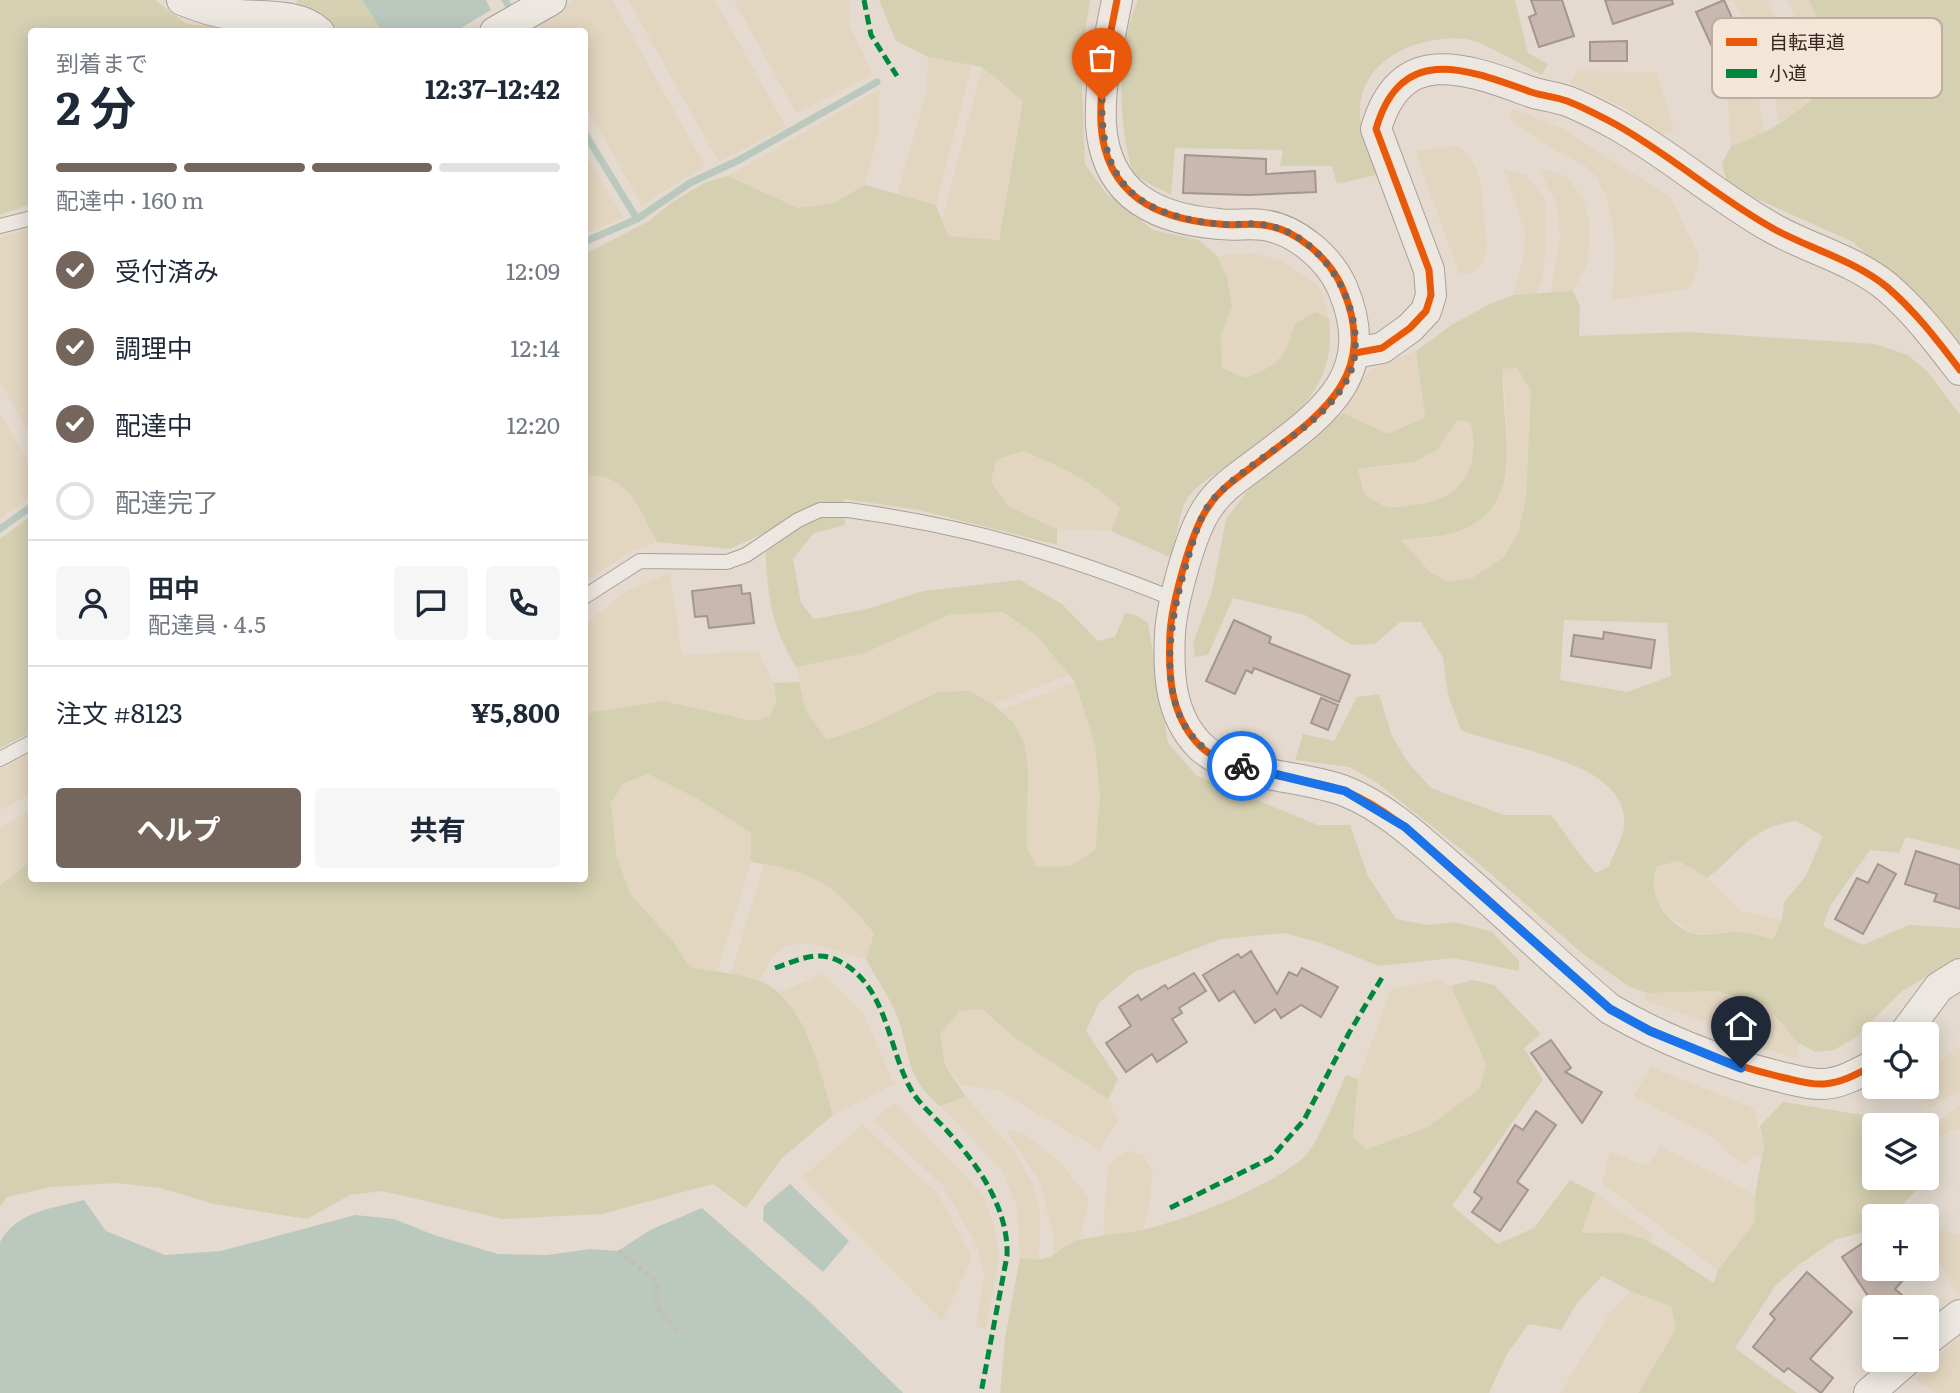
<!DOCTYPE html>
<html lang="ja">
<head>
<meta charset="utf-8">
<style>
  :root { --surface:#fff; --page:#f6f6f7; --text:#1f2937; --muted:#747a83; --line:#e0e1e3; --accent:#74665d }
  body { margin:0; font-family:Literata,"Noto Sans JP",serif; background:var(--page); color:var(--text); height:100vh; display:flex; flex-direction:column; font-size:26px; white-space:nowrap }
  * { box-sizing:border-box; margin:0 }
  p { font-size:23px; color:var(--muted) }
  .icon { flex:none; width:38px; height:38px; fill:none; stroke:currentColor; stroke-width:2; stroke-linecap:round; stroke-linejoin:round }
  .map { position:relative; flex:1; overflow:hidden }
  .drawer { position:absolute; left:28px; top:28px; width:560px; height:854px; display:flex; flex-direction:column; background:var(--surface); border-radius:7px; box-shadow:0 4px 18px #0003 }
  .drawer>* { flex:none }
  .tools { position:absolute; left:1862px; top:1022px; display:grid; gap:14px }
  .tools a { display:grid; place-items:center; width:77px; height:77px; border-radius:7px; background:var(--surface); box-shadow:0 4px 18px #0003; font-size:35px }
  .pin { position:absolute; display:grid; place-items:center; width:60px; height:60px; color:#fff; margin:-72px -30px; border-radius:50% 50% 50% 0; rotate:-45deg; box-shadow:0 0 7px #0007 }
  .pin .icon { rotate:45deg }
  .courier { position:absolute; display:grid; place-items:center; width:70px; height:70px; margin:-35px; border:5px solid #1a73e8; border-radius:50%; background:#fff; color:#222; box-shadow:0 2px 9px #0007 }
  .overview em { font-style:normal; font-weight:700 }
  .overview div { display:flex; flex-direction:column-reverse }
  .overview { display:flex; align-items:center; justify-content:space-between; height:119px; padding:0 28px }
  h1 { font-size:46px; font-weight:700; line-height:52px }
  .bar { display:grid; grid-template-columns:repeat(4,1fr); gap:10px 7px; align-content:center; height:84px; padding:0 28px }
  .bar i { height:9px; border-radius:5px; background:var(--line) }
  .bar .on { background:var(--accent) }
  .bar p { grid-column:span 4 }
  .line { display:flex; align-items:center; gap:18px; padding:0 28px; border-top:2px solid var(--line) }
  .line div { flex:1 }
  .round { display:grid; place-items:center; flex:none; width:74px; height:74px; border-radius:7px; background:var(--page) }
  ol { padding:0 28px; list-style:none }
  li { display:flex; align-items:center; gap:21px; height:77px }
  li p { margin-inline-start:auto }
  li .icon { padding:7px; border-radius:50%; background:var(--accent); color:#fff; stroke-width:4 }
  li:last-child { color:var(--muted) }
  li i { width:38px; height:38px; border:4px solid var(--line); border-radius:50% }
  .button { display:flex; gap:14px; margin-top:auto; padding:14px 28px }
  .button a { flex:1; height:80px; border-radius:7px; background:var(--accent); color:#fff; font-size:28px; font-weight:700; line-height:80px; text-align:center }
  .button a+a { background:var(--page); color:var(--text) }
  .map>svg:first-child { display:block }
  .farmland { fill:#e3d6c1 }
  .green { fill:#d6d0b2; fill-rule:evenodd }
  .water { fill:#bac8bd }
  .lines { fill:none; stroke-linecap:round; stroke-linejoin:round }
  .stream { stroke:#bac8bd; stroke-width:7 }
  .building { fill:#c8b8b0; stroke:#a4968e; stroke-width:2 }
  .service-casing { stroke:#a9a098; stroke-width:16 }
  .minor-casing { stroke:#a9a098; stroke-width:32 }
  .path { stroke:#c5bdb7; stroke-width:4.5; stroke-dasharray:5 3.5; stroke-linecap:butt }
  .service { stroke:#ece7e0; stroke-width:14 }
  .minor { stroke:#ece7e0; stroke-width:30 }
  .quiet { stroke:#00873e; stroke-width:5; stroke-dasharray:10 5; stroke-linecap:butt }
  .cycleway-casing { stroke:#f4e6d7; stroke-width:11 }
  .cycleway { stroke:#e8590c; stroke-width:7 }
  .done { stroke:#74665d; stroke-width:7; stroke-dasharray:0 12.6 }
  .route { stroke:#1a73e8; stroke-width:9 }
  .key { fill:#f4e6d7; stroke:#bcada0; stroke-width:2 }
  .key-label { font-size:19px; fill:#382720 }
</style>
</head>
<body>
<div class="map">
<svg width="1960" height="1393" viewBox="0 0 1960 1393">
  <rect width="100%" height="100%" fill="#e4dacf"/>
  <!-- farmland -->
  <g class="farmland">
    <path d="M574,0h38l93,166 -63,39 -57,-100 -1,-73 -42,-1 -6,-10z"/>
    <path d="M628,0h87l71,127 -67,35z"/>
    <path d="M734,0h115v24l24,51 -77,38z"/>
    <path d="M1733,0h33l23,41 19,66 -29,15 -10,-55z"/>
    <path d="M1787,0h22l21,46 6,32 -15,14 -13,-48z"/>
    <path d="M1751,56l14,78 -34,12 -6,-81z"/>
    <path d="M928,57l44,8 -36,140 -39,-11 29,-100z"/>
    <path d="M982,67l42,34 -24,139 -52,-4 -6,-16z"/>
    <path d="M1577,71l80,1 17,58 -17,6 -31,-28 -56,-25z"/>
    <path d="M879,89v42l-14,54 -32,18 -35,5 -70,-32z"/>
    <path d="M1514,109l49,20 108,69 28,58 -4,22 -7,11 -76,11 3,-50 -3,-29 -6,-25 -10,-19 -9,-10 -43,-23 -35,-26z"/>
    <path d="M1455,146l13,7 9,16 5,22 5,58 -6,17 -10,8 -12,-1 -44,-122z"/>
    <path d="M584,152l40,66 -39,16h-1z"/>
    <path d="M1539,168l27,8 17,22 7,26 -2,38 -15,29 -22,2 9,-57 -4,-33z"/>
    <path d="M1504,170l22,4 20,27v47l-4,33 -6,13 -23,1 10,-36 2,-26z"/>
    <path d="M31,228h1l-1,208 -31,-54v-144z"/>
    <path d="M1252,253l28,7 33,21 9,12 7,26 -14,-7 -20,12 -8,26 -14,17 -28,11 -23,-10 -1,-31 11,-31 -5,-29 -10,-21z"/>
    <path d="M1416,351l9,66 -37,17 -45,-21 9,-24 19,-19z"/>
    <path d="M1517,368l14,23 -5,106 -8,36 -15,25 -31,20 -24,4 -18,-10 -30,-32 30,-2 63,-30 13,-32 2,-35 -5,-72z"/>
    <path d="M0,414l32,54 -1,28 -31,22z"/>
    <path d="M1457,419l13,3 4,34 -6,20 -17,18 -24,10 -39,3 -24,-13 -7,-25 36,-3 44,-16z"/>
    <path d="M1023,451l43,18 32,18 22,21 -9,23 -54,-2 -49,-23 -17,-24 5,-22z"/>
    <path d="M603,475l24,13 30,54 -29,11 -43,29v-106z"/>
    <path d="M670,573l12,82 76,-4 16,32 2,18 -6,15 -17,5 -168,-3v-93l39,-33z"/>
    <path d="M1003,612l32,22 34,41 -76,29 -24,-13 -143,49 -20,-29 -10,-44 69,-14 84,-38z"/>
    <path d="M1075,682l20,63 5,52 -5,53 -25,16 -33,2 -10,-20 1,-82 -4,-24 -10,-19 -13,-13z"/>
    <path d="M31,753v42l-31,15v-40z"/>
    <path d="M648,774l50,25 53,34v29l-34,111 -27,-6 -18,-27 -41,-45 -14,-38 -6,-54 13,-20z"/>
    <path d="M31,811v50l-31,24v-58z"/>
    <path d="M1679,861l28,17 34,33 41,9 -9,19 -35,-7 -44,2 -25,-17 -16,-22 -2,-18 7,-11z"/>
    <path d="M764,864l38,7 43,25 29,37 -8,26 -59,-16 -20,3 -14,10 -14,24 -29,-4z"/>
    <path d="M823,974l40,39 31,71 -61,31 -27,-82 -25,-41z"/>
    <path d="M1438,980l13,6 35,78 -6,24 -55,40 -59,21 -13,-12 5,-58 33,-90z"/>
    <path d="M1715,991l50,13 33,39v15l-53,-14 -38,-22 -63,-22 2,-7z"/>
    <path d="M982,1009l33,29 93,61 10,21 -18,30 -103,-60 -36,-5 -16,-20 -5,-31 20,-23z"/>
    <path d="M1960,1047v44l-30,17 -9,-19 6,-2v-6l10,-15 17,-17z"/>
    <path d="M1651,1067l102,41 11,38 -3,11 -8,-2 -7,9 -17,-10 -13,-15 -83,-43z"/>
    <path d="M966,1097l49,55 18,32 7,28 -1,50 -19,-4 -3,-52 -16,-37 -61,-63z"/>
    <path d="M895,1103l88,92 12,34 4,27 -13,74 -10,-3 8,-52 -6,-27 -35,-62 -70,-66z"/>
    <path d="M1960,1106v23l-9,1 -24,16v-18z"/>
    <path d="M863,1125l75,69 34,64 -30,63 -140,-144z"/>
    <path d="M1006,1130l19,4 35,28 29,36 -9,42 -28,18 2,-21 -15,-57z"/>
    <path d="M1660,1146l95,49v27l-37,48 -116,-87 8,-32 32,14 8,-3z"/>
    <path d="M1128,1150l16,6 9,17 -4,35 -6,22 -40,6 5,-72z"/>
    <path d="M1595,1193l59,42 -3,9 -31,-11 -18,3 -20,-4z"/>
    <path d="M1931,1227l29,8v57l-6,-2 -19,-36z"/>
    <path d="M1630,1291l41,14 5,24 -38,64h-78l51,-82z"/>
    <path d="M1960,1335v58h-23l-22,-13z"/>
  </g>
  <!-- green -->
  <g class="green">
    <path d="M0,0h155l32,24 74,7 -229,1 -1,172 -31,11z"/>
    <path d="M298,0h64l20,31 -104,1z"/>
    <path d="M879,0h211l-9,62 4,102 21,29 47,37 46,10 18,16 10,21 5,29 -11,31 1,31 23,10c34,-13 39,-19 50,-54l20,-12 14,7c10,75 -48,110 -102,147 -13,9 -34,21 -41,35 -8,16 -10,39 -14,57l-61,-27 9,-23c-29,-28 -61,-42 -97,-57l-27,9 -5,22 17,24 49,23v16l-138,-35 -75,-11 1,26 -31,8 -21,26 8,44 13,16 53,-10 56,-18 97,-11 42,24 36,37 17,-4 10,-24 11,2 12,8 20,120 29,33 121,49h32l18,51 28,43 31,6 28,-3 37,10 27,29v10l-66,-13 -74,8 -58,-23 -37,-10 -63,6 -87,33 -35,31 -13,28 32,48 -10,20 -93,-61 -33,-29 -22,2 -20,23 5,31 21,32 -26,9c-34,-29 -29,-46 -41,-85 -7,-21 -23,-42 -33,-62l8,-26c-41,-50 -59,-61 -123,-71v-29l-53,-34 -50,-25 -24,9 -13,20 6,54 14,38 41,45 18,27c23,5 49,6 70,14 45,17 60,92 73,134l-52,44 -35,49 -33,-24 -111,30 -99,5 -121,-28 -32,4 -43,24 -93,-15 -54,-16 -43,-5 -66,4 -44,10 -7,10v-322l31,-24 1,17h552l1,-160 7,-6 72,-11 89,20 17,-5 6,-15 -2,-18 25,-1 7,29 21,29 42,-15 69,-33 31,-1 24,13 21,19 10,19 4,24 -1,82 10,19 33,-1 25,-16 5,-53 -5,-52 -20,-63 -40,-48 -32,-22 -54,3 -84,38 -69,14c-29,-48 -28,-79 -32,-134l-34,16 -73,-7c-19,-33 -28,-70 -73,-66l1,-222 64,-33 22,-18 35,-21 22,-6 70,32 35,-5 32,-18 71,20 12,31 51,4 24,-139 -41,-34 -54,-10 -32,-16z"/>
    <path d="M1138,0h377l13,53 20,11 -6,11c-17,-8 -61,-35 -77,-36 -51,-5 -114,25 -104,85 3,16 13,34 19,50l-43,10 -5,-18h-52l3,-16 -108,-2 -4,47 -38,-20c-15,-55 -18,-122 5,-175z"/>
    <path d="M1809,0h151v346l-56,-58 -51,-46 -125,-56 -6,-22 9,-18c46,-16 70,-36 105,-68l-6,-32z"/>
    <path d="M1573,291l7,15 -1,30 109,-4 187,12 33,11 20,17 32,43v435l-54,-13 -7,16 -29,-3 -40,56 -7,20 40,19 46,-20 51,3v29l-58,34 -47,47 -21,12 -18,2 -18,-9 -33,-39 -50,-13 -69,2 -18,-7 -45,-32 -106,-92 -101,-80 -27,-15 -54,-7 8,-26 31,7 23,-44 22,-3 13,42 15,25 24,27 73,27h47c16,19 27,40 45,58l13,-7c4,-12 14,-27 15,-40 6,-66 -119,-77 -163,-96l-13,-35 -5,-37 -22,-36h-21l-25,22 -24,1 -46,-30 -72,-17 -25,57 -13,2 -2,-14 19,-51 14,-73 24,-31 93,-75 45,21 37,-17 -9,-66 37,-27 39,-21 21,-8zM1517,368l14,23 -5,106 -8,36 -15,25 -31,20 -24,4 -18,-10 -29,-32c20,-3 43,-2 63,-11 65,-28 36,-106 39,-160zM1457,420l13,2c12,47 -10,80 -59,83 -7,1 -16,3 -23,2 -7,-2 -17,-9 -24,-13l-6,-25 56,-7 23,-12zM1564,620l103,3 4,53 -44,16 -67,-12zM1796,821l27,15 -17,40 -22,26 -2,18 -9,19c-13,-3 -26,-7 -39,-7 -12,0 -27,4 -39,2 -27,-7 -52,-43 -37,-68l21,-5 28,17c35,-26 42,-51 89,-57z"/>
    <path d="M31,516v216l-31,16v-209z"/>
    <path d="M1472,980l22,5 47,49 -17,14 19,32 -91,126 46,38 36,-16 36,-48 25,13 -13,39c15,3 27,0 39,1 33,4 65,34 93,50l4,-13 37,-48v-27l9,-49 -4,-20 23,-24 111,18 7,5h-27v53h49l-2,7 -29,31h-18v13l-39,11 -35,24 -24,21 -41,63 62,45h-159l38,-64 -5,-23 -41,-15 -28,-15 -25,27 -16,27 -32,-6 -22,30 -18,39h-489l5,-55 15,-80c39,7 33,-11 63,-19 19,-4 39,-5 58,-9 44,-9 131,-44 164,-74 12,-11 33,-63 41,-81l12,4 -5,58 13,12 60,-21 54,-40 6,-24 -35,-78z"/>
  </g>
  <!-- water -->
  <g class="water">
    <path d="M362,0h124l5,10 -35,21h-74z"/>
    <path d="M790,1184l59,57 -26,31 -60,-52 1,-14z"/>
    <path d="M84,1200l22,31 59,24 56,-4 134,-36 39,4 40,16 64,19 49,1 43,-6 28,2 32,-21 52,-22 112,98 89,87h-903v-151c17,-31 51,-33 84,-42z"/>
  </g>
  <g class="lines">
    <!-- stream -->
    <g class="stream">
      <path d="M505,0l5,8"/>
      <path d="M584,132l53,87"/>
      <path d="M584,242l53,-23 53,-36 49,-23 138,-78"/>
      <path d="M0,529l32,-23"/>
    </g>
  </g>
  <!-- building -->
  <g class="building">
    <path d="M1531,0h31l12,36 -35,11 -10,-30 7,-3z"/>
    <path d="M1605,0h67l1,4 -60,20z"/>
    <path d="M1724,0l17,38 -27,13 -18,-39z"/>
    <path d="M1627,41v20h-37v-19z"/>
    <path d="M1185,155l81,4v15l49,-3 1,21 -68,3 -65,-2z"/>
    <path d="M741,585l1,9 8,-1 4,30 -45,5 -2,-12 -12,1 -3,-26z"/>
    <path d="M1234,620l37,17 -2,6 81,32 -11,27 -85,-34 -2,5 -6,-3 -11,24 -29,-13z"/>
    <path d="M1604,632l51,8 -4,28 -80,-12 3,-21 29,4z"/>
    <path d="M1321,698l17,7 -10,25 -17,-7z"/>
    <path d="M1916,851l44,14v44l-26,-8 3,-7 -32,-10z"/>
    <path d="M1878,864l18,10 -33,60 -28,-15 22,-41 11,5z"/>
    <path d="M1251,951l26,43 12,-22 8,4 5,-8 36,19 -17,30 -20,-12 -20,13 -6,-9 -20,14 -21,-32 -15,10 -16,-26 35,-21 3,4z"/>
    <path d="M1194,973l12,18 -27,17 3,5 -10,6 15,23 -30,20 -5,-8 -26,18 -20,-29 25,-17 -12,-19 19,-12 3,5 24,-15 3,4z"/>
    <path d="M1551,1040l20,28 -6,4 37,20 -20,31 -51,-70z"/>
    <path d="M1536,1111l20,14 -39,57 11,8 -28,41 -28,-19 10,-14 -8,-6 41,-67 8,5z"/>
    <path d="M1866,1241l8,14v14h39l-18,20 8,7 -10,11 -19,-2 -32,-48z"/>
    <path d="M1807,1272l45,40 -42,47 23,19 -12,15 -33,-25 -4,4 -31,-25 22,-28 -5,-5z"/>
  </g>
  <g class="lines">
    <!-- service casing -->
    <g class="service-casing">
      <g id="service">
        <path d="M0,226l32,-8"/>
        <path d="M584,597l56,-36 87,1 19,-7 52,-35 22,-10h28c119,16 218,45 328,90"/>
        <path d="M0,759l32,-17"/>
      </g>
    </g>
    <!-- minor casing -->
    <g class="minor-casing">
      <g id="minor">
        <path d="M182,0c15,6 32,12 47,14 29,4 68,-2 90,18"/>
        <path d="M1117,0c-8,41 -18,83 -16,125 5,70 55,94 118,99 14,2 30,-1 44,1 33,4 66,33 79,62 40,92 -25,130 -89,179 -16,12 -33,23 -44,40 -18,24 -37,97 -39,127 -2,41 0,82 29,112 31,32 107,30 148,47 39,16 71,46 102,73 55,47 106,98 161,144 54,31 112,54 171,68 14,3 29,8 43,7 18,-1 35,-11 50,-19"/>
        <path d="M495,32l56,-32"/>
        <path d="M1355,353l27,-5 28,-20 16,-17 5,-16 -2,-25 -53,-141c25,-87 91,-60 155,-37 12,4 25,5 36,9 16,6 33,15 48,23 56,31 103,74 159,105 36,20 80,31 113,58 29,25 50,53 73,83"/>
        <path d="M1904,1034l35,-47 21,-13"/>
        <path d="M1927,1340l33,-25"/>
        <path d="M1869,1393l38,-33"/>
      </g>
    </g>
    <!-- path -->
    <path class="path" d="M618,1251l39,31 -1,24 24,28"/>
    <!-- service -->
    <use href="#service" class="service"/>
    <!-- minor -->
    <use href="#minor" class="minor"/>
    <!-- quiet -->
    <g class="quiet">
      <path d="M864,0l7,35 26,41"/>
      <path d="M775,968c21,-7 41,-18 62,-8 52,25 50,90 76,133 9,14 25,27 36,40 30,33 60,77 58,123l-26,137"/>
      <path d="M1170,1208l101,-50 33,-38 45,-87 34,-57"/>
    </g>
    <!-- cycleway casing -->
    <g class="cycleway-casing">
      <g id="cycleway">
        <path d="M1117,0c-8,41 -18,83 -16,125 5,70 55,94 118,99 14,2 30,-1 44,1 33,4 66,33 79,62 40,92 -25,130 -89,179 -16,12 -33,23 -44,40 -18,24 -37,97 -39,127 -2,41 0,82 29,112 31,32 107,30 148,47 39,16 71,46 102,73 55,47 106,98 161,144 54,31 112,54 171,68 14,3 29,8 43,7 18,-1 35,-11 50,-19"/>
        <path d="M1355,353l27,-5 28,-20 16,-17 5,-16 -2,-25 -53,-141c25,-87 91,-60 155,-37 12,4 25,5 36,9 16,6 33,15 48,23 56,31 103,74 159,105 36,20 80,31 113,58 29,25 50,53 73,83"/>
      </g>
    </g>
    <!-- cycleway -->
    <use href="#cycleway" class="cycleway"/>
  </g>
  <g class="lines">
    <!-- done -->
    <path class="done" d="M1102,100c-2,84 36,115 116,124 15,2 32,-2 47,1 56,9 95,74 90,127 -5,68 -112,105 -147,154 -11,17 -16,40 -22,59 -21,70 -37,178 56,201"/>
    <!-- route -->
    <path class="route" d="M1242,766l103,25 60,36 205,182 40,22 91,37"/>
  </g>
  <!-- legend -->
  <rect x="1712" y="18" width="230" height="80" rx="10" class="key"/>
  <rect x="1726" y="38" width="31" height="8" fill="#e8590c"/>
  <rect x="1726" y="69" width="31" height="9" fill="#00873e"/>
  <g class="key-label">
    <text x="1769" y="49">自転車道</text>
    <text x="1769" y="80">小道</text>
  </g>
</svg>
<div class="tools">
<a><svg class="icon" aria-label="locate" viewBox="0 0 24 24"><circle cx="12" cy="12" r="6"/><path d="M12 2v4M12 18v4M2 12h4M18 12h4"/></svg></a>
<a><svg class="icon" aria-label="layers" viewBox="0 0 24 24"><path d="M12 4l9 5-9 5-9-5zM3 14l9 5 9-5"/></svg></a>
<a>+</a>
<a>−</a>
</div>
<div class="pin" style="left:1102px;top:100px;background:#ea580c"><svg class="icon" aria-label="bag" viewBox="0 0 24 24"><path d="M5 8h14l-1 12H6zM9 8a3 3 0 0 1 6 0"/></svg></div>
<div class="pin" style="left:1741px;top:1068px;background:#1f2937"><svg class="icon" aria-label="home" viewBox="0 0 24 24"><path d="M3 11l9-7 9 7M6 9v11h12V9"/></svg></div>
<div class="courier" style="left:1242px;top:766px"><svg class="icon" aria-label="bike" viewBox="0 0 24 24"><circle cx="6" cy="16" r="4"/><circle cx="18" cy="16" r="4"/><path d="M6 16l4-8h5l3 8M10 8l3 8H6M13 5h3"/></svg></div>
<section class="drawer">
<div class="overview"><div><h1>2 分</h1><p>到着まで</p></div><em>12:37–12:42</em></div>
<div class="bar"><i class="on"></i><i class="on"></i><i class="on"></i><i></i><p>配達中 · 160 m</p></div>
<ol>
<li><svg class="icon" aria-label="check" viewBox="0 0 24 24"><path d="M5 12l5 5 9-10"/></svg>受付済み<p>12:09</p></li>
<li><svg class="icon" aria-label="check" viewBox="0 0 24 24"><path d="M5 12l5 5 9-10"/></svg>調理中<p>12:14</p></li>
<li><svg class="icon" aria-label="check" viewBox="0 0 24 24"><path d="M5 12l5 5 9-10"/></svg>配達中<p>12:20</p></li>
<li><i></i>配達完了</li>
</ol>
<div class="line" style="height:126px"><a class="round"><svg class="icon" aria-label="person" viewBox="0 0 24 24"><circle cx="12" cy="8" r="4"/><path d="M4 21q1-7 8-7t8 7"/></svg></a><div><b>田中</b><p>配達員 · 4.5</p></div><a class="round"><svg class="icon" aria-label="chat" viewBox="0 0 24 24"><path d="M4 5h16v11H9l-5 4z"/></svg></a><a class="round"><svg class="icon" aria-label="phone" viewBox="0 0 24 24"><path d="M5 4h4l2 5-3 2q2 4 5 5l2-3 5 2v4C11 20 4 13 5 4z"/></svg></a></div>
<div class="line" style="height:91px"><div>注文 #8123</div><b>¥5,800</b></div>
<div class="button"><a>ヘルプ</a><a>共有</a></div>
</section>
</div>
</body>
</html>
